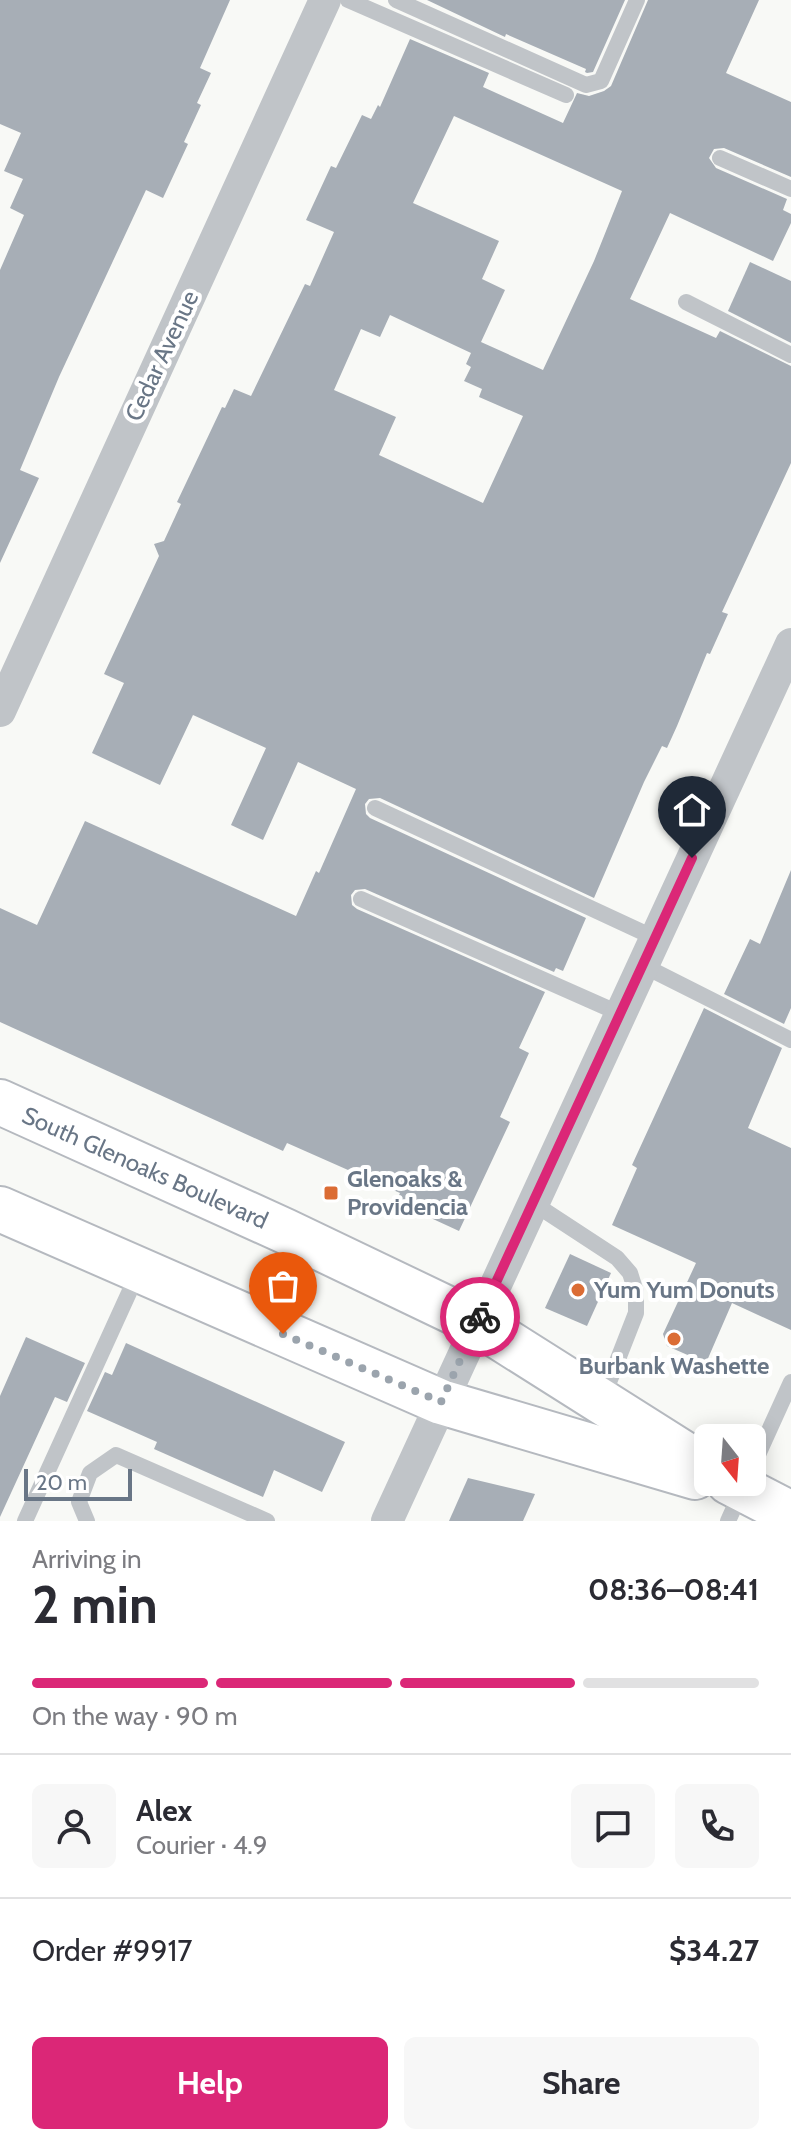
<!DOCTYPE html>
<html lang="en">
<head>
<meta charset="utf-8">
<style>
  :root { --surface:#fff; --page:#f7f7f7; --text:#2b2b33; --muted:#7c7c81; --line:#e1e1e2; --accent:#db2777 }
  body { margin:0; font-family:Cabin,sans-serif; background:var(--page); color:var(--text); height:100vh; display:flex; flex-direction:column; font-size:30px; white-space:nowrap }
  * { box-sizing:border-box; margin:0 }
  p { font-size:26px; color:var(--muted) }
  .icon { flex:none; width:44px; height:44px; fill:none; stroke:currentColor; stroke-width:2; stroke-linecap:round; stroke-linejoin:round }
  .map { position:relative; height:1521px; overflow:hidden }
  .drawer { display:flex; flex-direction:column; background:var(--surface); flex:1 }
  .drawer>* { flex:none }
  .needle { width:52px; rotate:163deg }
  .controls { position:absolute; left:694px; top:1424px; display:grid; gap:16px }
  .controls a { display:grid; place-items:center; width:72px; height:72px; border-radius:12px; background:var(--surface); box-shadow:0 4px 20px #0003; font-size:40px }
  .scale { position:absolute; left:24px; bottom:20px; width:108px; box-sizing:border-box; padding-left:8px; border:4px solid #697686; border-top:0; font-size:22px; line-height:28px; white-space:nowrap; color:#697686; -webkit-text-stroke:6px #fff; paint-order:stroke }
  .pin { position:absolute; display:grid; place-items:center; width:68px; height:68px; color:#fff; margin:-82px -34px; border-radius:50% 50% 50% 0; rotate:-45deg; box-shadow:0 0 8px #0007 }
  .pin .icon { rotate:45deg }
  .courier { position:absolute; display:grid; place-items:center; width:80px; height:80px; margin:-40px; border:6px solid #db2777; border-radius:50%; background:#fff; color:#222; box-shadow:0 2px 10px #0007 }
  .overview em { font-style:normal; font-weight:700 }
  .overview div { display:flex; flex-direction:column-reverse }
  .overview { display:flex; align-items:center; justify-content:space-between; height:136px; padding:0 32px }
  h1 { font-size:52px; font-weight:700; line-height:60px }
  .bar { display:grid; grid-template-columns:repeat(4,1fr); gap:12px 8px; align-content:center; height:96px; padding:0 32px }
  .bar i { height:10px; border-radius:6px; background:var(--line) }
  .bar .current { background:var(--accent) }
  .bar p { grid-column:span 4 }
  .line { display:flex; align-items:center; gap:20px; padding:0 32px; border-top:2px solid var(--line) }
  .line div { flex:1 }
  .round { display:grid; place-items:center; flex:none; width:84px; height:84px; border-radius:12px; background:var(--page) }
  .button { display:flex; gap:16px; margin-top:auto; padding:16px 32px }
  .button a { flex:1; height:92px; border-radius:12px; background:var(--accent); color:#fff; font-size:32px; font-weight:700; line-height:92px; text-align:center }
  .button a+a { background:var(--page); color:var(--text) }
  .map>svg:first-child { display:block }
  .building { fill:#a7aeb6; fill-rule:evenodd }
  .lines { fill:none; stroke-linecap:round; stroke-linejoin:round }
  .secondary-casing { stroke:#b5b9bf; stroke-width:48 }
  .lane { stroke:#c0c4c8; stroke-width:16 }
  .street { stroke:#c0c4c8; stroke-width:32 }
  .secondary { stroke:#fff; stroke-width:44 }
  .done { stroke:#9ba4ad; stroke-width:8; stroke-dasharray:0 14.4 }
  .route { stroke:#db2777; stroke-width:10 }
  .poi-dot { fill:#db6c34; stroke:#fff; stroke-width:3 }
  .labels { text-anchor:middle; stroke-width:8; stroke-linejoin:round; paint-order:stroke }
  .street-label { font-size:24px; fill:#697686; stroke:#fff }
  .poi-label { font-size:24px; font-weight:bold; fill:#697686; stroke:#fff; text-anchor:start }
</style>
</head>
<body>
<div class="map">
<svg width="791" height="1521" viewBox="0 0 791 1521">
  <rect width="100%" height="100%" fill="#f8f9f6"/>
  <!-- building -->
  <g class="building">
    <path d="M0,0h230l-30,68 11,5 -14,30 4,2 -17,37 4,2 -25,54 -17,-8 -87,187 -39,93 19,8 -39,85v-293l24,-55 -14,-7 13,-29 -19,-8 17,-38 -21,-9z"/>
    <path d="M427,0h198l-32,72 -6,1 -2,-1 1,-3 -80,-35 -1,3z"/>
    <path d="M648,0h111l-33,73 65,29v75l-67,-29 -10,1 -5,9 7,10 71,31 -4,11 8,4v9l-18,38 -103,-48 -40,86 86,39 4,-7 71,35v97l-69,149 6,2 -18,40 -3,-1 -30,73 -10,22 -5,-2 -18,36 -50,116 -214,-100 -11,1 -4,5 1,10 4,4 216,100 -23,53 -7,-3 -2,4 -189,-83 -10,1 -4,5 1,10 5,4 188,83 -26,56 10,5 -29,64 10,5 -51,109 -63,-29 4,-9 -113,-50 -4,8 -283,-129v-114l37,17 48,-104 211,95 20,-45 3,2 37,-84 -58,-27 -35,78 -32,-15 35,-77 -73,-33 -33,70 -68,-32 32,-70 -20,-9 55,-118 -5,-12 10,-3 17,-37 -4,-2 45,-95 3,1 9,-19 17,7 54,-112 5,2 24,-54 -28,-12 25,-54 5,2 26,-53 9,4 7,-14 2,2 30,-68 79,34 -6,14 80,36 14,-30 12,3 15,-5 7,-5zM454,116l168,75 -28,70 -51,109 -62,-28 24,-52 -23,-11 17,-38 -86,-38zM390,315l81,38 -5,11 5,3 -7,14 18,8 -3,8 44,19 -40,87 -104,-48 17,-38 -62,-27 27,-61 19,8z"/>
    <path d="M750,262l41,19v62l-63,-32z"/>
    <path d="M791,870v138l-7,16 -60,-30 26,-55 10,5z"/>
    <path d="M704,1008l78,40 -34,80 43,20v182l-59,-27 -26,60 -39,-17 -4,-12 33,-71 -84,-38 25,-57 -5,-3z"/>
    <path d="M570,1254l41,19 -24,53 -42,-18z"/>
    <path d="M26,1337l59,26 -18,39 -12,-5 -55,120v-121z"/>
    <path d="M126,1343l219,99 -23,50 -48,-22 -11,27 -109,-48 3,-7 -70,-31 18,-39 7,3z"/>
    <path d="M468,1478l67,16 -12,27h-74z"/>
  </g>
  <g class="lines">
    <!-- secondary casing -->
    <g class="secondary-casing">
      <g id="secondary">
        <path d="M0,1102l285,129 192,92 231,146"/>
        <path d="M0,1209l441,193 254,75"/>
        <path d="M729,1482l62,32"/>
      </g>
    </g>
    <!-- lane -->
    <g class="lane">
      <path d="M348,0l218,95"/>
      <path d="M396,0l190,85 15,-4 36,-81"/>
      <path d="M720,158l71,31"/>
      <path d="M686,302l105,53"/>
      <path d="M375,808l280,130"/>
      <path d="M361,899l260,115"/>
      <path d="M644,966l147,74"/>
      <path d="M533,1203l84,55 13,15 6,19v21l-34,87"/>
      <path d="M752,1468l39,-86"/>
      <path d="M25,1521l113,-248"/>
      <path d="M87,1521l-8,-19 11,-29 26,-18 151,66"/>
      <path d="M728,1521l14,-31"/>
    </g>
    <!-- street -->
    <g class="street">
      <path d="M0,711l325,-711"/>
      <path d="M387,1521l404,-877"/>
    </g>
    <!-- secondary -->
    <use href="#secondary" class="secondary"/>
  </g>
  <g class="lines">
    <!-- done -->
    <path class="done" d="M283,1334l158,68 39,-85"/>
    <!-- route -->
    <path class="route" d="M480,1317l212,-459"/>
  </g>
  <!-- markers -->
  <g class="poi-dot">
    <rect x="323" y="1185" width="16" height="16" rx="4"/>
    <circle cx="578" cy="1290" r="8"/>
    <circle cx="674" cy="1339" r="8"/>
  </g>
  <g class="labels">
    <!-- street labels -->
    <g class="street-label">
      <text transform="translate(162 356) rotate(-65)" y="8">Cedar Avenue</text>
      <text transform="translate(145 1168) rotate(24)" y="8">South Glenoaks Boulevard</text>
    </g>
    <!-- poi labels -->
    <g class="poi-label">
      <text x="347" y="1187">Glenoaks &amp;<tspan x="347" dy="28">Providencia</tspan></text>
      <text x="594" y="1298">Yum Yum Donuts</text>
      <text x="674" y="1374" text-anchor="middle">Burbank Washette</text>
    </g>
  </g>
</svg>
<div class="controls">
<a><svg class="needle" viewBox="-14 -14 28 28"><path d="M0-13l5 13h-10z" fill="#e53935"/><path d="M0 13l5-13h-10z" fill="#7c7c81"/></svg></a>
</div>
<div class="scale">20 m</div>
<div class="pin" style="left:283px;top:1334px;background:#ea580c"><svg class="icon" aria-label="bag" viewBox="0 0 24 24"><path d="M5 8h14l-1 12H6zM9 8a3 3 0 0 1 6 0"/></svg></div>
<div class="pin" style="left:692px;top:858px;background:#1f2937"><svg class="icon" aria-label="home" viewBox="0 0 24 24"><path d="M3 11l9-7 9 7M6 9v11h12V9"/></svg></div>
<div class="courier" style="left:480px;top:1317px"><svg class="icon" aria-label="bike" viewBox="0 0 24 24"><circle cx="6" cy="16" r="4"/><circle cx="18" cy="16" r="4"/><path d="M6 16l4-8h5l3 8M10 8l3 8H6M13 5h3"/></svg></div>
</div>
<section class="drawer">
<div class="overview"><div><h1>2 min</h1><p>Arriving in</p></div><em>08:36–08:41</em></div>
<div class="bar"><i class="current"></i><i class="current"></i><i class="current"></i><i></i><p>On the way · 90 m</p></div>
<div class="line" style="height:144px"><a class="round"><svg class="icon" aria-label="person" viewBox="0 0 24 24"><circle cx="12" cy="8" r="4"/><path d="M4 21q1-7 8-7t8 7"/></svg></a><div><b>Alex</b><p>Courier · 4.9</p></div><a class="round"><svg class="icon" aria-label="chat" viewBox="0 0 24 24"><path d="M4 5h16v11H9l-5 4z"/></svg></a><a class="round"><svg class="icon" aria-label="phone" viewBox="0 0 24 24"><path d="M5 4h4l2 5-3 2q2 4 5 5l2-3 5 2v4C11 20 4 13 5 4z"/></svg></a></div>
<div class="line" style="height:104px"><div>Order #9917</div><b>$34.27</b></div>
<div class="button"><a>Help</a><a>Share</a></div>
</section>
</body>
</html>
